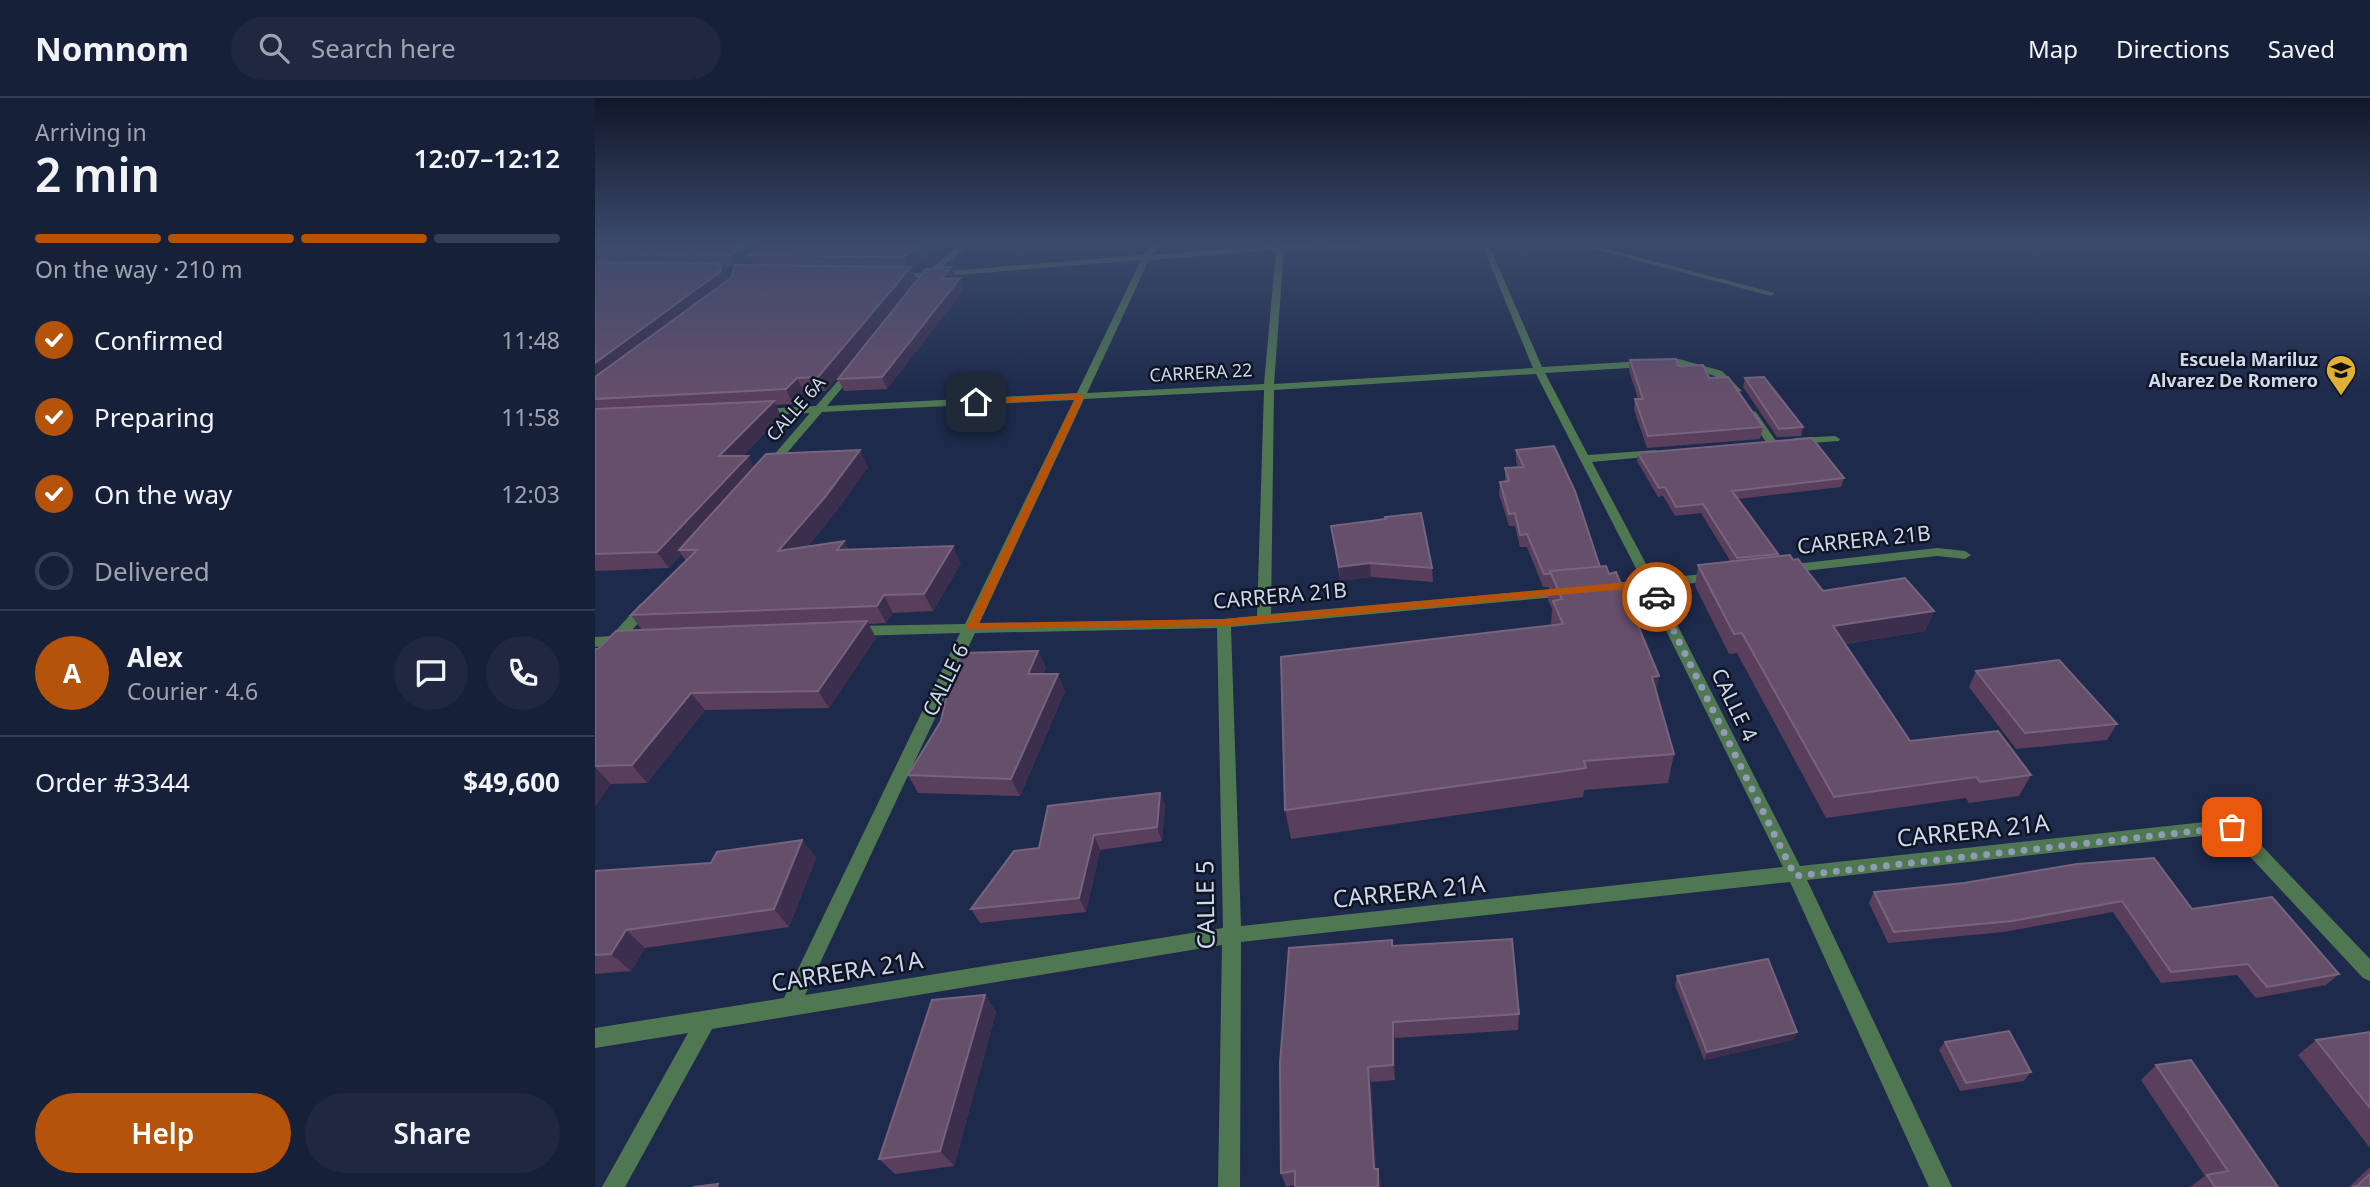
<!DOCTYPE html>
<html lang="en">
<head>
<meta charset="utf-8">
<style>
  :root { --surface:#162038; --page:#1f2840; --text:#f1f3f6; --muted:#9ea3ae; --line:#353e53; --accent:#b45309 }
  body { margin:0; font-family:"Noto Sans",sans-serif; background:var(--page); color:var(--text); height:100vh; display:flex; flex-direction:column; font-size:26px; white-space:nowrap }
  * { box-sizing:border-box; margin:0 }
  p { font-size:23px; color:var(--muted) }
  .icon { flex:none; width:38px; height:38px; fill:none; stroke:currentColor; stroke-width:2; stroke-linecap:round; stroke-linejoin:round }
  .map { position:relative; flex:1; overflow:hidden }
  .panel { display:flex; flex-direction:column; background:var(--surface); width:595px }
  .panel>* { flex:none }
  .pin { position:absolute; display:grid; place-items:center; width:60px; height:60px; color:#fff; margin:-30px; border-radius:14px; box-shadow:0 4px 10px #0006 }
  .courier { position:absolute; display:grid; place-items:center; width:70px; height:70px; margin:-35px; border:5px solid #b45309; border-radius:50%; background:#fff; color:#222; box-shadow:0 2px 9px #0007 }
  .headline em { font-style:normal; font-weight:600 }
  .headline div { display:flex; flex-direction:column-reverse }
  .headline { display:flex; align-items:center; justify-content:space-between; height:119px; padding:0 35px }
  h1 { font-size:46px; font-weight:600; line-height:52px }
  .bar { display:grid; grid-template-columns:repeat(4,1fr); gap:10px 7px; align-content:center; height:84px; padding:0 35px }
  .bar i { height:9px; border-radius:5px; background:var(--line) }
  .bar .active { background:var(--accent) }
  .bar p { grid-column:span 4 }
  .line { display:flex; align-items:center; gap:18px; padding:0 35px; border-top:2px solid var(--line) }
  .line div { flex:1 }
  .round { display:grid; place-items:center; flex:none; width:74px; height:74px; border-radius:37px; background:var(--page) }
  ol { padding:0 35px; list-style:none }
  li { display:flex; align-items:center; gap:21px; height:77px }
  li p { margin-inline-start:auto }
  li .icon { padding:7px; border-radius:50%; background:var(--accent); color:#fff; stroke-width:4 }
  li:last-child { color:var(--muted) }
  li i { width:38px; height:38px; border:4px solid var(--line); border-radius:50% }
  .button { display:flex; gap:14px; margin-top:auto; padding:14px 35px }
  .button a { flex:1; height:80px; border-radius:42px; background:var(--accent); color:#fff; font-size:28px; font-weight:600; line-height:80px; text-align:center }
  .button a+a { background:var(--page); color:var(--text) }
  header { display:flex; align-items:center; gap:42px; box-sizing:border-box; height:98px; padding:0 35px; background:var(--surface); border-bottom:2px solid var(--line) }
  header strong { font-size:33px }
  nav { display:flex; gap:38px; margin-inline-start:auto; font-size:24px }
  .search { width:490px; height:63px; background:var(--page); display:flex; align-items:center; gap:18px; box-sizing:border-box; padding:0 24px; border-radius:38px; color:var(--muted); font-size:26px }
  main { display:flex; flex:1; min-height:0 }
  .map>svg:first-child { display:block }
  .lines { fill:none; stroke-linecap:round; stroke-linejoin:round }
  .service { fill:#4f7752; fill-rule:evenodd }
  .minor { fill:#4f7752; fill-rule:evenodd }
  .wall { fill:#593f5b; fill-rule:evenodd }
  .shaded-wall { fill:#3c2f4e }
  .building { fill:#654f6b; stroke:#76647f; stroke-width:2 }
  .route { fill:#b45309 }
  .done { stroke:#909bb4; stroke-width:7; stroke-dasharray:0 12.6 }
  .labels { text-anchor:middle; stroke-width:5; stroke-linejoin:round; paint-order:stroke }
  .far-poi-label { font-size:18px; font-weight:bold; fill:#ced8ed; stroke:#0e1422; text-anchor:end }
  .far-street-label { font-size:18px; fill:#ced8ed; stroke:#0e1422 }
  .street-label { font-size:21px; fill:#ced8ed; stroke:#0e1422 }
  .near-street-label { font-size:24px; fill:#ced8ed; stroke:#0e1422 }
</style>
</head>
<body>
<header>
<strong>Nomnom</strong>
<div class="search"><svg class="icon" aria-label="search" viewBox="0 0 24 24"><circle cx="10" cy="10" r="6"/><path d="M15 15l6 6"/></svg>Search here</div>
<nav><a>Map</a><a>Directions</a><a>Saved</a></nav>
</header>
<main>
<section class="panel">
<div class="headline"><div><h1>2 min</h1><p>Arriving in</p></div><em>12:07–12:12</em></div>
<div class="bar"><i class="active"></i><i class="active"></i><i class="active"></i><i></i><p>On the way · 210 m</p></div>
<ol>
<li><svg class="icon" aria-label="check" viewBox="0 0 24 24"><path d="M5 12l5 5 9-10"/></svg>Confirmed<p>11:48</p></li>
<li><svg class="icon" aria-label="check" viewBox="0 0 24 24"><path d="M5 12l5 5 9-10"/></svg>Preparing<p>11:58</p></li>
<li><svg class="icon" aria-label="check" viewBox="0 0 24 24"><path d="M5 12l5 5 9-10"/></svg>On the way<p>12:03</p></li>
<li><i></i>Delivered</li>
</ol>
<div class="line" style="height:126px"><b class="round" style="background:var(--accent);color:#fff">A</b><div><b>Alex</b><p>Courier · 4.6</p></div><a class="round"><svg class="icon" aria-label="chat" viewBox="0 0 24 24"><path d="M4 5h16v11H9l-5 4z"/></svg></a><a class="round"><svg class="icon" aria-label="phone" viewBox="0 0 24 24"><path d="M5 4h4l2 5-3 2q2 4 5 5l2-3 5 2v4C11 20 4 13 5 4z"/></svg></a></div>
<div class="line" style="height:91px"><div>Order #3344</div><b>$49,600</b></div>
<div class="button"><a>Help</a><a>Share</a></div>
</section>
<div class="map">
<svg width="1775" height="1089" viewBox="0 0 1775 1089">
  <rect width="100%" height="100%" fill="#1e2a4b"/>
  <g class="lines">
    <!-- service -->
    <path class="service" d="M973,144h12l195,51 -4,3z"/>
    <!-- minor -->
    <g class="minor">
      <path d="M368,144h8l-34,30 206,-17 12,-13h8l-11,13 126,-10 11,-3v3l241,-3 -4,2 -37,1 53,122 137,-8 43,12 20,20 -9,2 -18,-17 -36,-11 -134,8 43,82 68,-5 5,3 -5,3 -64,6 62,117 59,-6 6,4 -6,4 -55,6 142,279 432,-47 6,2 132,138v22l-7,-3 -135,-145 -421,47 145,307h-23l-139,-305 -549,60 -1,245h-22l4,-242 -510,84 -87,158h-23l86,-154 -93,15v-20l189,-30 176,-365 -106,3 -7,-5 7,-5 111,-2 109,-224 -252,12 -48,56h-8v-4l44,-51 -49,2 -5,-3 5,-3 55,-3 33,-38 3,-1 5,3 -30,36 250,-13 64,-133 -210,17 -5,2 -4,-2h-27l-4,-2 4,-2h31zM887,147l51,123 -259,16 10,-135zM681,152l-12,134 -177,9 62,-133zM941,276l106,206 -37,4 -7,4 7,4 40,-4 138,279 -542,59 -10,-299 336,-31 7,-4 -7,-4 -296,26 3,-224zM669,292l-7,226 -33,3 -245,5 105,-225zM622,530l6,300 -418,67 170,-362z"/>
      <path d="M1157,313l4,1 20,29v4h-8l-21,-31z"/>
      <path d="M1240,338l5,3 -1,2 -44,3 -5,-3 5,-3z"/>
      <path d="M1342,450l28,3 6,4 -6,4 -28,-3 -151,17 -6,-4 6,-4z"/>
      <path d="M50,505l7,4 -25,29 4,4 -2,3c-18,4 -19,19 -34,25v-14l7,-8 -7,1v-10l16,-1 29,-32z"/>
    </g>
  </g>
  <!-- wall -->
  <g class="wall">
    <path d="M0,144h348l-32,26 5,12 -90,111 -22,1 -11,12 -18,1 6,11 -38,40 11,11h114l-34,47 -27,33 37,-6 5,9 112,13 -28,48 -40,2 -7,10 -18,1 8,14 -47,70 -124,2 -58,73 -36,1 -16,22v-157l47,-19 -11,-15 55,-54 -5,-7 -12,14 -74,3zM155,160l4,7h-14zM129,169h11l-4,11 -3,2 1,-3z"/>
    <path d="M359,180l10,11 -77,100 -43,2 -6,-12 117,-101z"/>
    <path d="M1035,262l48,6 31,12 54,49 -3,12 -113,9 -13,-38 1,-11h3l-9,-28z"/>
    <path d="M1150,280l58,49 -2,9 -24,1 -34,-50z"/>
    <path d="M921,352l84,117 9,7 50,102 -3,17 18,61 -6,29 -84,7 -1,7 -292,42 -6,-29 266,-185 1,-16 -4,-9 1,-13h-6l-16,-40h-7l-5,-21h-6l-10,-32 1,-12 5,-1v-13l13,-1 -2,-5z"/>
    <path d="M1043,355l206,25 -3,9 -103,12 40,55 -1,3 16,3 30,31 111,20 -9,20 -80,13 65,97 121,34 -12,21 -50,7 -3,-5 -140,20 -89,-165 -8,1 -34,-68 3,-21 33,-3 -30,-49 -26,3 -12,-20 -5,1 -21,-36z"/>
    <path d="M736,428l101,42 1,14 -62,-5 -31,4z"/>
    <path d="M443,553l8,17 -3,6 22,17 -45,105 -102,-3 -10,-18z"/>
    <path d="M1381,573l141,53 -10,16 -91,9 -47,-62z"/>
    <path d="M565,695l5,14 -3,34 -62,9 -14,62 -106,11 -9,-14 68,-61z"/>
    <path d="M207,742l14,18 -27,69 -144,21 -14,23 -36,3v-103l116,-8z"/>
    <path d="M1369,785l228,26 147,65 -13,11 -70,13 -19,-23 -76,8 -48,-71 -109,20 -116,11 -19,-40 5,-11z"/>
    <path d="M797,842v6l127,68 -1,16 -123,8v42l-24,2 5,87 5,13 -86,3 -9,2 -5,-14z"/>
    <path d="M1082,878l120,56 -4,8 -89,20 -29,-75z"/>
    <path d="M390,897l11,17 -42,154 -59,8 -16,-15z"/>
    <path d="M1775,934v116l-72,-93 18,-15z"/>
    <path d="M1350,944l86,30 -7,9 -64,10 -21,-41z"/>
    <path d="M1561,967l122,122h-88l15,-11 -64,-96z"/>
    <path d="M1775,1069v20h-21z"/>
  </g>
  <!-- shaded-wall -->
  <g class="shaded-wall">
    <path d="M155,144h24l-25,13 1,3 -14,9 -6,-12z"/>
    <path d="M328,144h20l-32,26 5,12 -90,111 -8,-14 90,-108 -4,-12z"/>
    <path d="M127,166l7,13 -2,7 -132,101v-22z"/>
    <path d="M356,169l4,11 -10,11 -4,-10z"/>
    <path d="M365,180l4,11 -77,100 -5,-12z"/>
    <path d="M202,280l7,14 -11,12 -7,-15z"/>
    <path d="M179,303l7,15 -53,55 -9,-15z"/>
    <path d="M265,352l8,17 -34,47 -45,55 -11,-18z"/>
    <path d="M153,358l8,15 -77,79 2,4 -12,14 -12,-16z"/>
    <path d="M249,443l10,17 -17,-8z"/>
    <path d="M358,448l8,17 -28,48 -9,-17z"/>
    <path d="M775,465l1,14 -31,4 -1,-14z"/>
    <path d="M289,497l9,18 -7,10 -9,-17z"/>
    <path d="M1339,513l-9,20 -99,16 7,-21z"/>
    <path d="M272,523l9,17 -47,70 -11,-17z"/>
    <path d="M443,553l8,17 -10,23 -8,-17z"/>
    <path d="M463,576l7,17 -45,105 -9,-17z"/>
    <path d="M1064,578l-5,29 -2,-28z"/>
    <path d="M96,595l14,17 -58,73 -15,-18z"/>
    <path d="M0,669l16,17 -16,22z"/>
    <path d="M565,695l5,14 -3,34 -5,-14z"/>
    <path d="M499,737l6,15 -14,62 -7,-14z"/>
    <path d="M207,742l14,18 -27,69 -15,-18z"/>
    <path d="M31,832l19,18 -14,23 -20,-17z"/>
    <path d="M390,897l11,17 -42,154 -14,-15z"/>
    <path d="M798,924l2,16v42l-2,-15z"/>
    <path d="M1202,934l-4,8 -89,20 3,-8z"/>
    <path d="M773,969l3,15 6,101 -3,-14z"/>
    <path d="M783,1071l3,13v5h-3z"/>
  </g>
  <!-- building -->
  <g class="building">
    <path d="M0,144h155l-20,13 -135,-1z"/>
    <path d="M173,144h155l-19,15 -155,-2z"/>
    <path d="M0,164l127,2 -2,8 -125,91z"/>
    <path d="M140,167l176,2 -93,110 -21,1 -11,11 -191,10v-22l136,-99z"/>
    <path d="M356,169l-10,12 19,-1 -78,99 -44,2 88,-110z"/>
    <path d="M1081,261l2,7 25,-1 6,13 19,-1 35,50 -115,9 -13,-37h8l-13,-39z"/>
    <path d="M1169,279l39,50 -24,2 -34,-51z"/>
    <path d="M179,303l-55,55h29l-91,96 -62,2v-145z"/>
    <path d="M1217,340l32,40 -112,13 46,63 -41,4 -34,-54 -27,3 -11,-20 -6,1 -21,-35z"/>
    <path d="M959,348l21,45 25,76 -50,4v3h-6l-17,-40 -7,1 -5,-22 -6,1 -9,-32 9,-1 -4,-13 19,-1 -8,-17z"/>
    <path d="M265,352l-35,47 -47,54 66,-10 -7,9 116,-4 -29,48 -40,1 -7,11 -246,9 66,-65h-18l87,-96z"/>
    <path d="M826,415l11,55 -62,-5 -31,4 -8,-41 55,-7 -1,-2z"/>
    <path d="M1195,457l3,5 5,-1 25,32 82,-13 29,33 -101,15 77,115 88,-10 33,44 -51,7 -4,-5 -142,20 -92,-164 -8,1 -36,-69z"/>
    <path d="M1011,468l3,8 7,-2 43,104 -7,1 22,77 -90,7 2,7 -301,42 -4,-153 282,-33 -10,-23 9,-2 -12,-28z"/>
    <path d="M272,523l-49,70 -127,2 -59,72 -37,1v-117h3l18,-18z"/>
    <path d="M443,553l-10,23h30l-47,105 -103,-4 33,-54 11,-49 11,-19z"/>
    <path d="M1464,562l58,64 -92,9 -49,-62z"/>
    <path d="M565,695l-3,34 -63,8 -15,63 -108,11 43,-58 25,-3 9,-42z"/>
    <path d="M207,742l-28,69 -148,21 -15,24 -16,1v-84l116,-8 6,-11z"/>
    <path d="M1559,760l38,51 80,-12 67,77 -72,13 -19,-23 -77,8 -49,-71 -110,20 -118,11 -20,-40 90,-9 113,-19z"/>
    <path d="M917,841l7,75 -126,8v43l-25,2 6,102h4v18h-83v-16l-14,2 -1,-110 9,-115 103,-8v6z"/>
    <path d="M1173,861l29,73 -90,20 -30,-76z"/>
    <path d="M390,897l-45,156 -61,8 53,-159z"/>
    <path d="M1414,933l22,41 -65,11 -21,-41z"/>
    <path d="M1775,934v76l-54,-68z"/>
    <path d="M1596,962l87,127h-63l-8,-12 21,-4 -72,-106z"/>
    <path d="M1775,1076v13h-18l5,-1z"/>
    <path d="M123,1086l-1,3h-24z"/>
  </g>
  <!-- sky -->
  <linearGradient id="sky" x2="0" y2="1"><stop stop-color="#101729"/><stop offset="0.49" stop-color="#3b4a6c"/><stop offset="1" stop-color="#3b4a6c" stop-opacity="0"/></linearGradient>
  <rect width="1775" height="296" fill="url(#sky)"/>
  <!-- route -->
  <path class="route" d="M485,296l4,3 -105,226 245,-4 426,-39 4,1 8,16 -9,2 -6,-12 -423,39 -256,3 -2,-2 109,-228 -99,5 -4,-2 4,-3z"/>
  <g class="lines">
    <!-- done -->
    <path class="done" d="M1062,499l138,279 437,-49"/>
  </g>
  <!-- icons -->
  <defs>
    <g id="school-pin" transform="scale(1.575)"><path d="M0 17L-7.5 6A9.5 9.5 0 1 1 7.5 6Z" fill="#dfb034" stroke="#0e1422"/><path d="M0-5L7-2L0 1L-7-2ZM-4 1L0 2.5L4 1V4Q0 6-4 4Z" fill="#111"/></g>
  </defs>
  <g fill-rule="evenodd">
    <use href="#school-pin" x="1746" y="272"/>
  </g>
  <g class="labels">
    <!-- far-poi labels -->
    <g class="far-poi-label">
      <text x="1723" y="268">Escuela Mariluz<tspan x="1723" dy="21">Alvarez De Romero</tspan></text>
    </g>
    <!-- far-street labels -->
    <g class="far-street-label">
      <text transform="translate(606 275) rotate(-3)" y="6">CARRERA 22</text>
      <text transform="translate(201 311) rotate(-49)" y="6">CALLE 6A</text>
    </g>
    <!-- street labels -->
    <g class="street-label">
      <text transform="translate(1269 442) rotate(-6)" y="7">CARRERA 21B</text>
      <text transform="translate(685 498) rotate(-5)" y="7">CARRERA 21B</text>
      <text transform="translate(351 582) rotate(-64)" y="7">CALLE 6</text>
      <text transform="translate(1139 607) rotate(64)" y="7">CALLE 4</text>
    </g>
    <!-- near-street labels -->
    <g class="near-street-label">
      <text transform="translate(1378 733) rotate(-6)" y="8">CARRERA 21A</text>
      <text transform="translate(814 794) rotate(-6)" y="8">CARRERA 21A</text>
      <text transform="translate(611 807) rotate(-91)" y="8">CALLE 5</text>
      <text transform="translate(252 874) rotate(-9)" y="8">CARRERA 21A</text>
    </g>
  </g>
</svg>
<div class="pin" style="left:1637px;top:729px;background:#ea580c"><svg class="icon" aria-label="bag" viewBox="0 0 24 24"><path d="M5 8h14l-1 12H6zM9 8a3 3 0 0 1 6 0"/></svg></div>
<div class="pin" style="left:381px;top:304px;background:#1f2937"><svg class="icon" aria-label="home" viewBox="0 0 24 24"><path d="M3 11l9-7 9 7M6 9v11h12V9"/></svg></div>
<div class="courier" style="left:1062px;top:499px"><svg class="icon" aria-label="car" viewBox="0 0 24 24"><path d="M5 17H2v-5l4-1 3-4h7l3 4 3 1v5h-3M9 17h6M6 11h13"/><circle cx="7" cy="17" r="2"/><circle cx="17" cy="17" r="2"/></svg></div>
</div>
</main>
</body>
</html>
